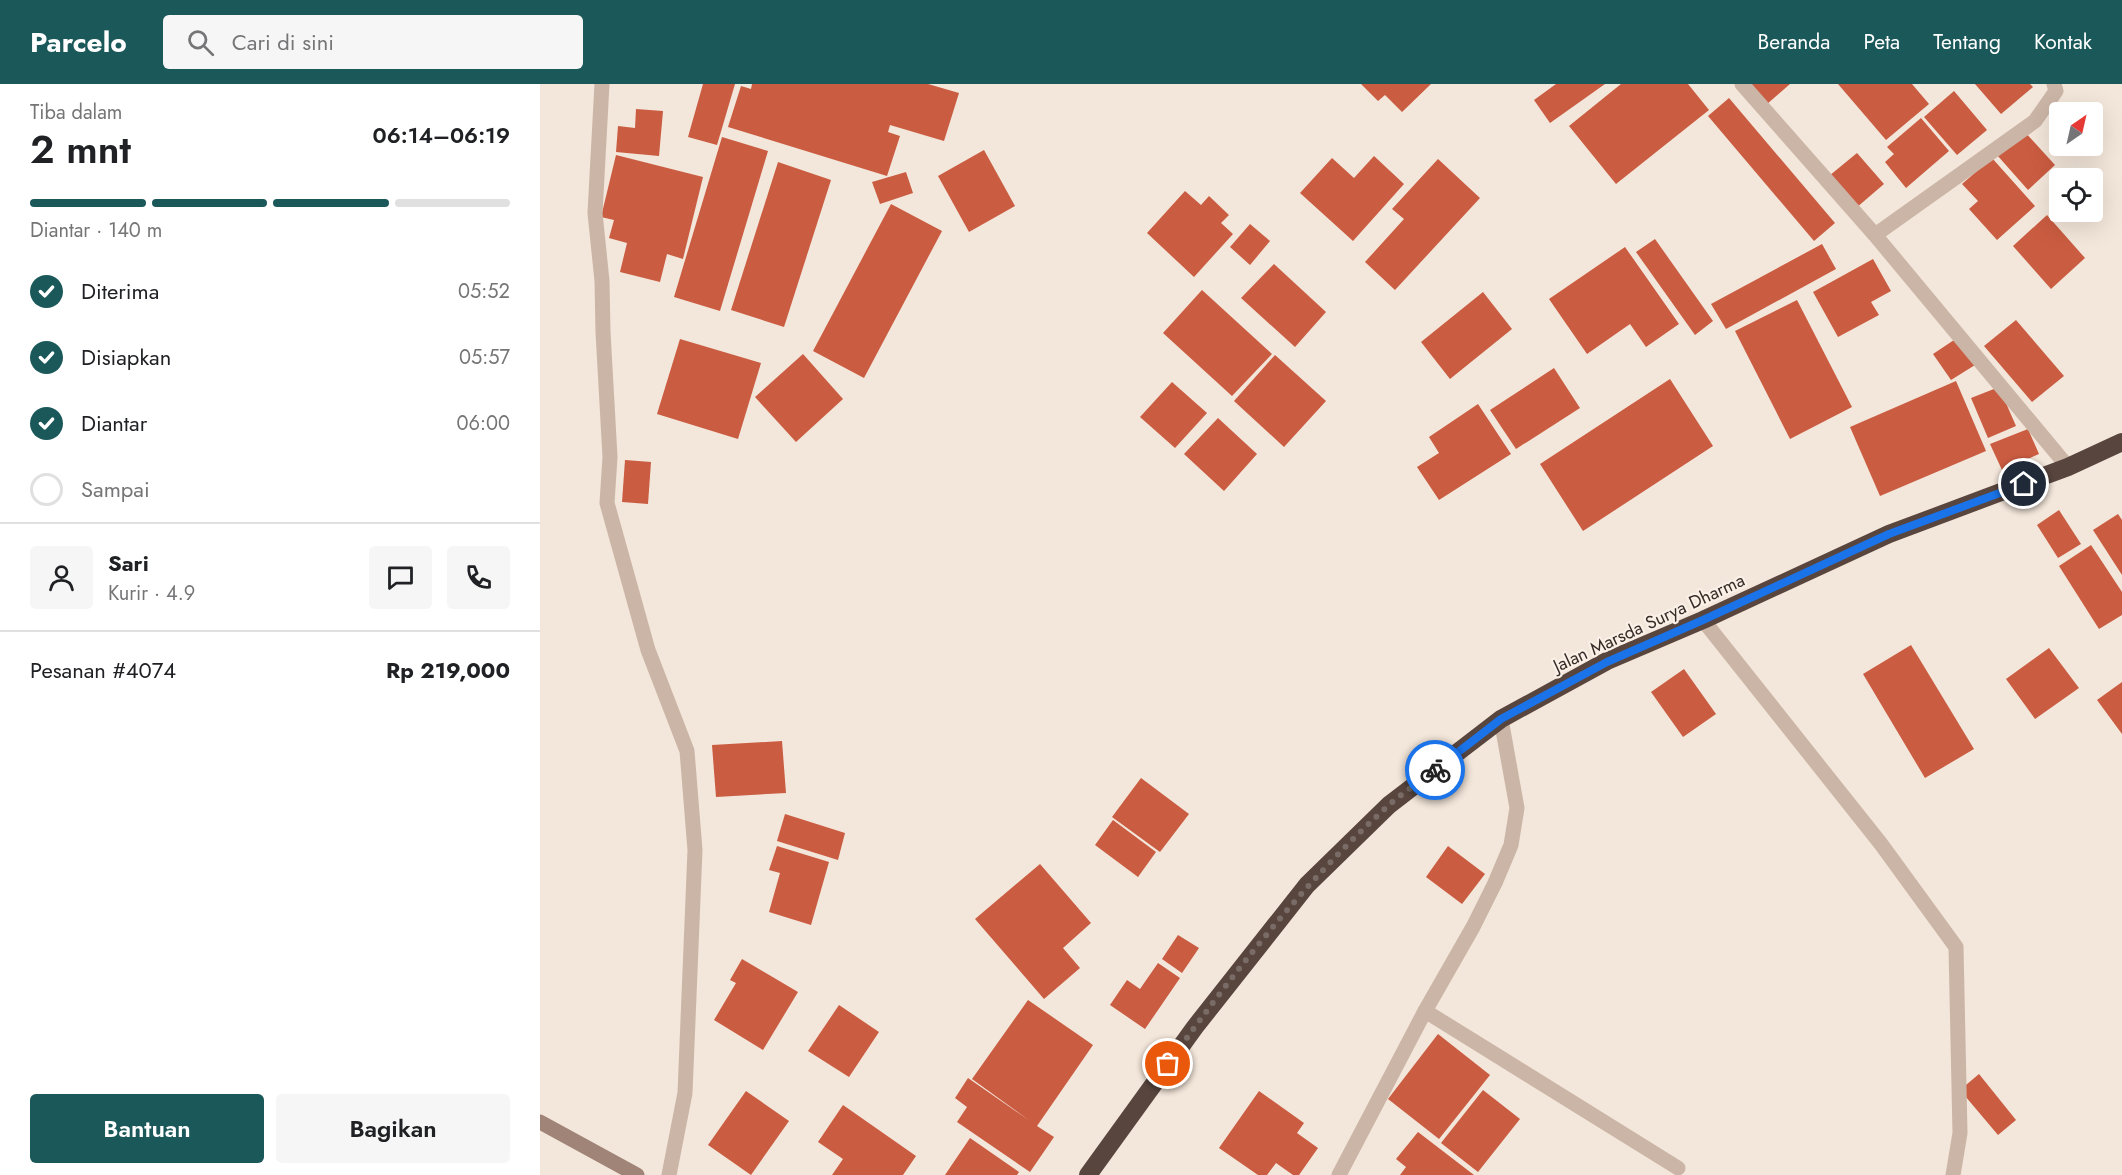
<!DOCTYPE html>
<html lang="id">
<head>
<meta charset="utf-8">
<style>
  :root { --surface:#fff; --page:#f6f6f6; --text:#202124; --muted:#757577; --line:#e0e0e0; --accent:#1b585a }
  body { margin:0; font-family:Jost,sans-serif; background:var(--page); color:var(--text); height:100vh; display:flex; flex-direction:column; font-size:22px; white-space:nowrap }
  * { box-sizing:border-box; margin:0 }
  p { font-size:20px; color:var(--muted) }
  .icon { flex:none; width:33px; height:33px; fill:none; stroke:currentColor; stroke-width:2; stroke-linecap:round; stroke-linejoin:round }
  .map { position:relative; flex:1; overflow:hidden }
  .drawer { display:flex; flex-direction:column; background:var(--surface); width:540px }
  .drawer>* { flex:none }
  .needle { width:39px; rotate:34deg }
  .fabs { position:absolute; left:1509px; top:18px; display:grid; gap:12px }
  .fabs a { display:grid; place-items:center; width:54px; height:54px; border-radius:6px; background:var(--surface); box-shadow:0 6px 24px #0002; font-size:30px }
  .pin { position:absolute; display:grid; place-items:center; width:51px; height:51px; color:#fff; margin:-26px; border:3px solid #fff; border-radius:50%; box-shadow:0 2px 6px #0007 }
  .courier { position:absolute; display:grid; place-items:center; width:60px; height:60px; margin:-30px; border:4px solid #1a73e8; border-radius:50%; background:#fff; color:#222; box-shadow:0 2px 8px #0007 }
  .summary em { font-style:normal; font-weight:600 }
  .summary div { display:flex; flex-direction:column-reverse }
  .summary { display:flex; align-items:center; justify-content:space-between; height:102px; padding:0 30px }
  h1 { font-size:39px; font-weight:600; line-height:45px }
  .bar { display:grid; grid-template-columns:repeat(4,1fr); gap:9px 6px; align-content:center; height:72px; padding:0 30px }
  .bar i { height:8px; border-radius:4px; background:var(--line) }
  .bar .current { background:var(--accent) }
  .bar p { grid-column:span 4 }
  .line { display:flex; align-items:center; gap:15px; padding:0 30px; border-top:2px solid var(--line) }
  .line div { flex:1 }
  .round { display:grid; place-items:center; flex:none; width:63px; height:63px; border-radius:6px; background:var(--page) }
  ol { padding:0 30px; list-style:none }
  li { display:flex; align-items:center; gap:18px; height:66px }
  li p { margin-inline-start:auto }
  li .icon { padding:6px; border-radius:50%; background:var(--accent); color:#fff; stroke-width:4 }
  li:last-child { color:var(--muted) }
  li i { width:33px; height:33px; border:3px solid var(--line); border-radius:50% }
  .button { display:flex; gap:12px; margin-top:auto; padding:12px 30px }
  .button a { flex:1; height:69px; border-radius:6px; background:var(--accent); color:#fff; font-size:24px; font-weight:600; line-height:69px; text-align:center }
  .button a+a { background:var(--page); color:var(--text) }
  header { display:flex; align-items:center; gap:36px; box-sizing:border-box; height:84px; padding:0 30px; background:var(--accent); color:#fff }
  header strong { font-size:28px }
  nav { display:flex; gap:33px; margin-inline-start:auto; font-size:21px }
  .search { width:420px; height:54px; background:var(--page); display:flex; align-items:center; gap:15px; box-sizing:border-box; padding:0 21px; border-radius:6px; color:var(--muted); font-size:22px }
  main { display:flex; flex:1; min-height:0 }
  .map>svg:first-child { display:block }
  .building { fill:#ca5c41 }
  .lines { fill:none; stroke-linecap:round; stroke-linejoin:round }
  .lane { stroke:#cbb5a6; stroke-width:15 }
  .street { stroke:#cbb5a6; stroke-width:15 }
  .secondary { stroke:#9f8477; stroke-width:15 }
  .highway { stroke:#58453e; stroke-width:18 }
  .done { stroke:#796c66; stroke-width:6; stroke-dasharray:0 10.8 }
  .route { stroke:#1a73e8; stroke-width:8 }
  .labels { text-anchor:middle; stroke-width:4.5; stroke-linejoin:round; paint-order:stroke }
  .street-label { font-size:18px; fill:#372b27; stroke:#faf0e7 }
</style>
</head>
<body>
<header>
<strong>Parcelo</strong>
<div class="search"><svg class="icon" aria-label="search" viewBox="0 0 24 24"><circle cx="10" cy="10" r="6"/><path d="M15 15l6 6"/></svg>Cari di sini</div>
<nav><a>Beranda</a><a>Peta</a><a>Tentang</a><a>Kontak</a></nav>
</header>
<main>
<section class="drawer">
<div class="summary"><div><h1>2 mnt</h1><p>Tiba dalam</p></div><em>06:14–06:19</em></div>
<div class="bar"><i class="current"></i><i class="current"></i><i class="current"></i><i></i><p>Diantar · 140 m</p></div>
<ol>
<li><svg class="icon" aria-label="check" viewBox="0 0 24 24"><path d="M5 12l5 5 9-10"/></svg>Diterima<p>05:52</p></li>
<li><svg class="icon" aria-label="check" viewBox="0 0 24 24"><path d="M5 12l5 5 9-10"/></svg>Disiapkan<p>05:57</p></li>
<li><svg class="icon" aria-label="check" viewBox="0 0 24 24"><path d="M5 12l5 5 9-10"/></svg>Diantar<p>06:00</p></li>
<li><i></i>Sampai</li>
</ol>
<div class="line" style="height:108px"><a class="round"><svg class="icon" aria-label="person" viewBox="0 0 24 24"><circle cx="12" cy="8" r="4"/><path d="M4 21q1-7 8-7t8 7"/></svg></a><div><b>Sari</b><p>Kurir · 4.9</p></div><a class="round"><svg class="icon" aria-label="chat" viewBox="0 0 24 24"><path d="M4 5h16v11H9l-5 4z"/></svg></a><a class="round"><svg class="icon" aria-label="phone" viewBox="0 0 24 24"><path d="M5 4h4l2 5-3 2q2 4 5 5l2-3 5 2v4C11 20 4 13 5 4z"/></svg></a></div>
<div class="line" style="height:78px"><div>Pesanan #4074</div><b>Rp 219,000</b></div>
<div class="button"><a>Bantuan</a><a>Bagikan</a></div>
</section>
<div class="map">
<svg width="1582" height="1091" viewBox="0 0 1582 1091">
  <rect width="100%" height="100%" fill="#f3e6da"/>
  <!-- building -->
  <g class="building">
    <path d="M163,0h32l-18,61 -29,-8z"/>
    <path d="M212,0h176l31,9 -15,48 -54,-16 -2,7 12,4 -13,40 -159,-49 13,-41 10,3z"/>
    <path d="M821,0h70l-29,28 -17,-17 -7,6z"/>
    <path d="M1016,0h49l-55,39 -16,-23z"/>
    <path d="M1081,0h67l21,26 -93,74 -47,-58z"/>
    <path d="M1210,0h40l-23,20z"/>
    <path d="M1298,0h74l17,20 -43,36z"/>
    <path d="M1435,0h55l3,3 -32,27z"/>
    <path d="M1414,7l33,39 -30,25 -33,-38z"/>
    <path d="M1189,14l106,125 -21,18 -106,-125z"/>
    <path d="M96,25l27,2 -4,45 -43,-4 2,-26 17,2z"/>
    <path d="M1381,34l28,33 -43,37 -21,-26 9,-8 -7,-7z"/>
    <path d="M1484,47l31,34 -27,25 -31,-35z"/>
    <path d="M182,53l46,14 -48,160 -46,-14z"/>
    <path d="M444,66l31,56 -46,26 -31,-56z"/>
    <path d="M1317,69l27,31 -28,24 -27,-32z"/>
    <path d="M76,71l87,22 -20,82 -16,-5 -7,28 -40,-10 7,-29 -18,-5 5,-18 -13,-3z"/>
    <path d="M834,72l30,28 -51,57 -53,-48 32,-35 22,20z"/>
    <path d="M1452,74l43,48 -38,34 -28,-31 9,-8 -16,-17z"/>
    <path d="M898,75l42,39 -85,92 -30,-28 39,-43 -12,-10z"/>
    <path d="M238,78l53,18 -47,147 -53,-17z"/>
    <path d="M366,88l7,21 -33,11 -8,-22z"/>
    <path d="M645,107l16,14 8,-9 20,19 -8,8 12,11 -39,43 -47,-44z"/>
    <path d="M351,120l51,27 -78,147 -51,-27z"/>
    <path d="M1507,131l38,43 -34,31 -38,-43z"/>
    <path d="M710,140l20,17 -20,24 -20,-18z"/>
    <path d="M1115,155l58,82 -18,14 -59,-83z"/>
    <path d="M1282,160l14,25 -110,60 -15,-25z"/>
    <path d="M1085,163l54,77 -33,23 -16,-23 -43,30 -38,-55z"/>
    <path d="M1333,175l18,32 -20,11 8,13 -41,22 -25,-45z"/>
    <path d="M734,180l52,48 -31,35 -54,-49z"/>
    <path d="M662,206l70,64 -40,42 -69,-63z"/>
    <path d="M943,208l29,37 -62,50 -29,-37z"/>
    <path d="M1257,216l55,107 -62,32 -55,-108z"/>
    <path d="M1476,236l48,56 -32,26 -48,-56z"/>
    <path d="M1417,254l18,27 -24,15 -18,-26z"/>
    <path d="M140,255l81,24 -23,76 -81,-25z"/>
    <path d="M263,270l40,45 -47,43 -41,-45z"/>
    <path d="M735,271l51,46 -42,46 -50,-46z"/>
    <path d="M1014,284l26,40 -64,41 -26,-39z"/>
    <path d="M1130,295l43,67 -130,85 -43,-67z"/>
    <path d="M1416,297l30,70 -106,45 -30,-69z"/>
    <path d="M632,298l35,31 -32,35 -35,-31z"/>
    <path d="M1459,303l17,39 -28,12 -17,-40z"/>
    <path d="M938,320l33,50 -72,46 -22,-33 22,-14 -10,-16z"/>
    <path d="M678,334l39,36 -33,37 -40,-37z"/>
    <path d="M1488,345l11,25 -37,16 -12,-26z"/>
    <path d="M85,376l26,2 -3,42 -26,-2z"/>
    <path d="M1519,426l22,34 -23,14 -21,-33z"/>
    <path d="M1578,430l4,6v55l-29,-45z"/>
    <path d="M1551,461l31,47v23l-23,14 -40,-63z"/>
    <path d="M1371,561l63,104 -49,29 -62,-104z"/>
    <path d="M1509,564l30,40 -44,31 -29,-40z"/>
    <path d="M1144,585l32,45 -33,23 -32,-45z"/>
    <path d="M1582,598v52l-25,-34z"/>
    <path d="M242,657l4,52 -70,4 -4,-52z"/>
    <path d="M601,694l48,36 -29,38 -48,-35z"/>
    <path d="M245,730l60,19 -7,27 -61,-19z"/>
    <path d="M573,736l43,32 -18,25 -43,-32z"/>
    <path d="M237,762l52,16 -18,63 -42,-13 11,-39 -11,-3z"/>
    <path d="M908,762l37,28 -23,30 -36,-27z"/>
    <path d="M500,780l51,59 -28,25 17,20 -36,31 -69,-80z"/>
    <path d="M638,851l21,13 -17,25 -20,-14z"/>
    <path d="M202,875l56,33 -35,58 -49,-30 22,-37 -6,-3z"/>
    <path d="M618,879l22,15 -35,51 -35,-24 17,-25 13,9z"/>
    <path d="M488,916l65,45 -56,81 17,11 -24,35 -73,-50 10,-15 -12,-9 13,-20 62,43 -58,-42z"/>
    <path d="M299,921l40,27 -30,45 -41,-26z"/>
    <path d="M898,950l52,41 -51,64 -51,-40z"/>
    <path d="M1439,990l37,46 -18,15 -38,-45z"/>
    <path d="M943,1006l37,29 -42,53 -37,-29z"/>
    <path d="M206,1007l43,30 -38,54 -43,-30z"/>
    <path d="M719,1007l45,32 -7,10 21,15 -19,27h-6l-17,-12 -9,12h-9l-39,-27z"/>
    <path d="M303,1021l73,51 -13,19h-71l11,-16 -25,-17z"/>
    <path d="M878,1048l56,43h-74l6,-8 -10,-8z"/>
    <path d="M430,1054l49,34 -2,3h-72z"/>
  </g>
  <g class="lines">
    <!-- lane -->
    <g class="lane">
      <path d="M1163,536l178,224 75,103 4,186 -7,42"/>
      <path d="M885,927l253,157"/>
    </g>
    <!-- street -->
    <g class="street">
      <path d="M62,0l-7,129 7,68 1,51 7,125 -3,46 41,147 39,101 8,99 -10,243 -16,82"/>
      <path d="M1202,0l133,151 193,232"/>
      <path d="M1335,151l160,-114 21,-30 -2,-7"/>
      <path d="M799,1091l86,-164 48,-84 22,-44 16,-38 6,-37 -16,-89"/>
    </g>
    <!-- secondary -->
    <path class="secondary" d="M0,1038l97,53"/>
    <!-- highway -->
    <path class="highway" d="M548,1091l107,-148 112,-142 82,-80 112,-86 106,-58 96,-41 186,-86 179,-67 54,-25"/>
  </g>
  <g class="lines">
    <!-- done -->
    <path class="done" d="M628,980c66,-92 136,-182 220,-258 14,-13 32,-24 47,-36"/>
    <!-- route -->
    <path class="route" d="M895,686l66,-51 106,-57 96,-42 186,-86 135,-50"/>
  </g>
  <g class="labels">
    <!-- street labels -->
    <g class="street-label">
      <text transform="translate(1109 539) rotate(-25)" y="6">Jalan Marsda Surya Dharma</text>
    </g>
  </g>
</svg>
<div class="fabs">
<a><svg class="needle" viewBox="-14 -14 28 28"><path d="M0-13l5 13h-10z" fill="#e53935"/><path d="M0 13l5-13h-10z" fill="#757577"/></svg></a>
<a><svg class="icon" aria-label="locate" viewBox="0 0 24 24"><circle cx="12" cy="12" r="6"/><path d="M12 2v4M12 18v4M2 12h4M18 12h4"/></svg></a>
</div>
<div class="pin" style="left:628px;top:980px;background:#ea580c"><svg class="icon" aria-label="bag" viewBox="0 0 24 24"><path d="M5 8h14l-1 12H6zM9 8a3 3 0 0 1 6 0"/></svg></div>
<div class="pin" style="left:1484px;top:400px;background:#1f2937"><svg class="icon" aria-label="home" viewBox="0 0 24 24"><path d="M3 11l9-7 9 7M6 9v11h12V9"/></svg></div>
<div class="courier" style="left:895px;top:686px"><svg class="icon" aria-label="bike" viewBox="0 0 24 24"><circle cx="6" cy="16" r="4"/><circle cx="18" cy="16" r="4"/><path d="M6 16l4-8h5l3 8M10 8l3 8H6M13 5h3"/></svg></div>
</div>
</main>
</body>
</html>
